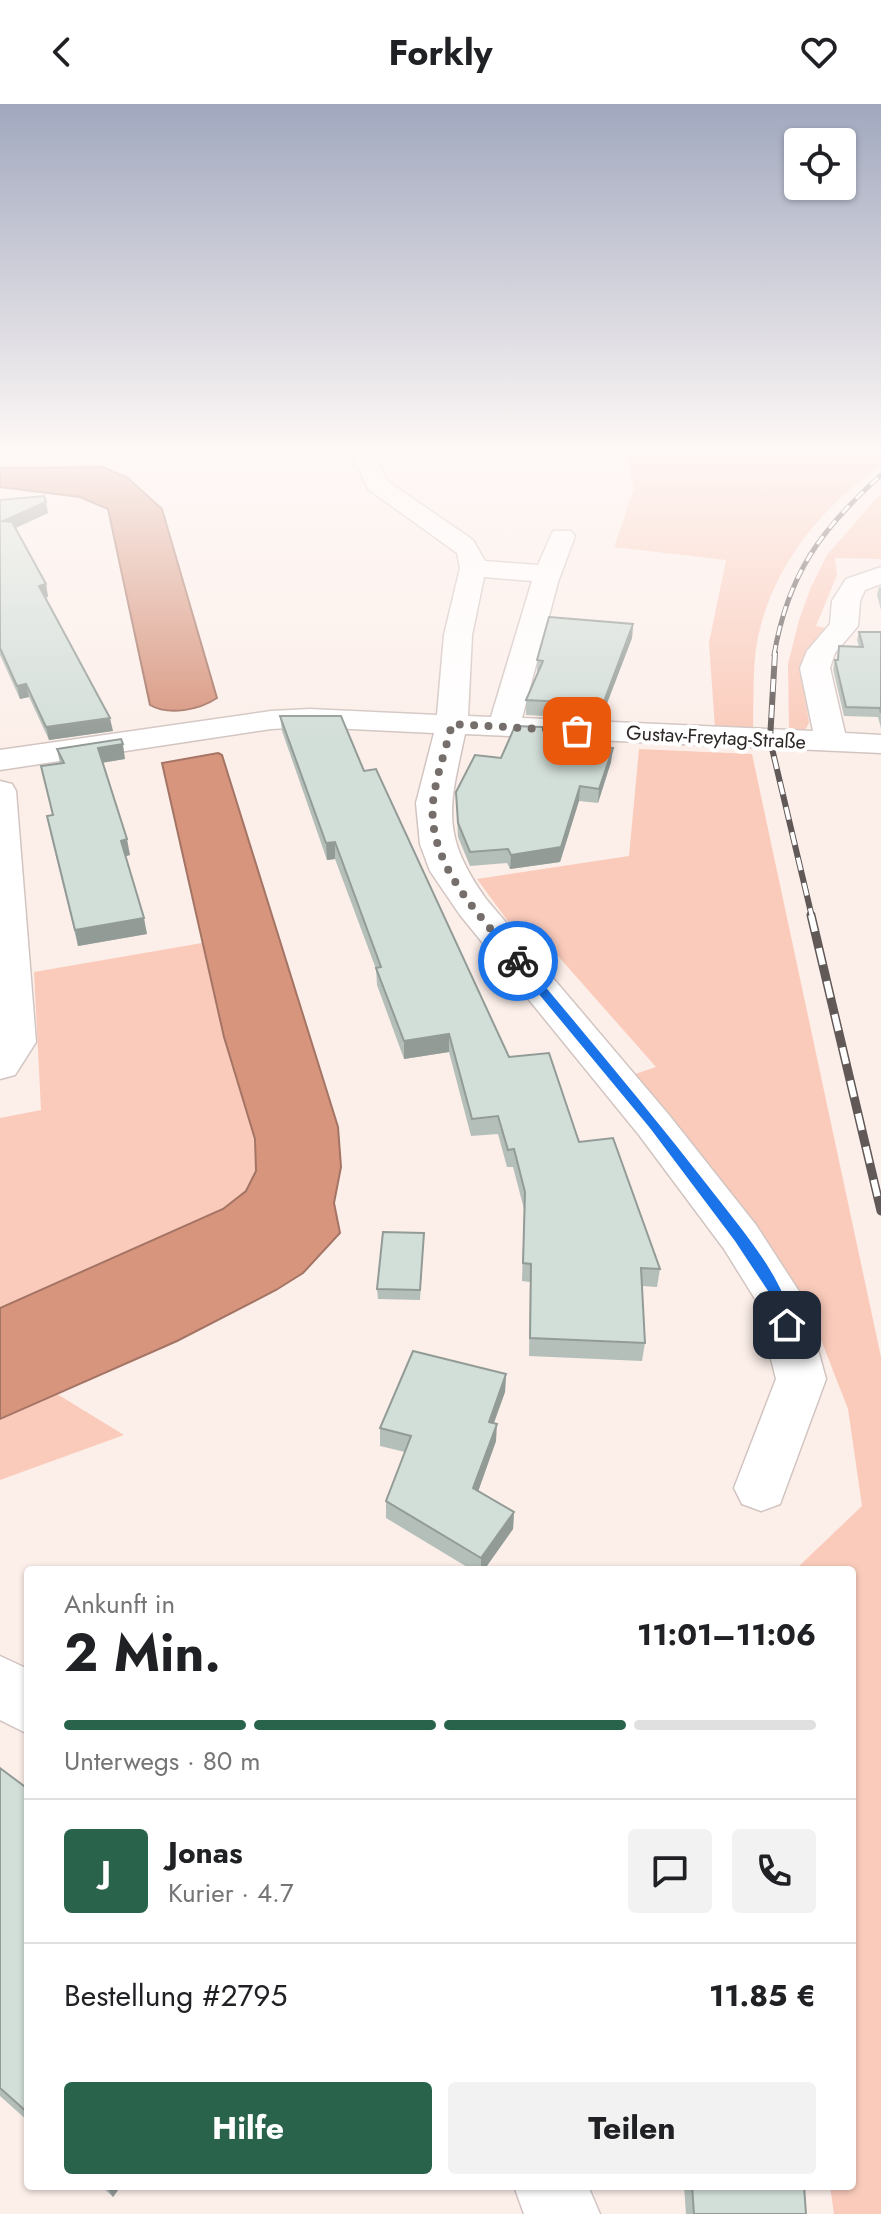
<!DOCTYPE html>
<html lang="de">
<head>
<meta charset="utf-8">
<style>
  :root { --surface:#fff; --page:#f2f2f2; --text:#202124; --muted:#757577; --line:#e0e0e0; --accent:#29634c }
  body { margin:0; font-family:Jost,sans-serif; background:var(--page); color:var(--text); height:100vh; display:flex; flex-direction:column; font-size:30px; white-space:nowrap }
  * { box-sizing:border-box; margin:0 }
  p { font-size:26px; color:var(--muted) }
  .icon { flex:none; width:44px; height:44px; fill:none; stroke:currentColor; stroke-width:2; stroke-linecap:round; stroke-linejoin:round }
  .map { position:relative; flex:1; overflow:hidden }
  .panel { position:absolute; left:24px; top:1462px; width:832px; height:624px; display:flex; flex-direction:column; background:var(--surface); border-radius:8px; box-shadow:0 2px 6px #0004 }
  .panel>* { flex:none }
  .controls { position:absolute; left:784px; top:24px; display:grid; gap:16px }
  .controls a { display:grid; place-items:center; width:72px; height:72px; border-radius:8px; background:var(--surface); box-shadow:0 2px 6px #0004; font-size:40px }
  .pin { position:absolute; display:grid; place-items:center; width:68px; height:68px; color:#fff; margin:-34px; border-radius:16px; box-shadow:0 4px 12px #0006 }
  .courier { position:absolute; display:grid; place-items:center; width:80px; height:80px; margin:-40px; border:6px solid #1a73e8; border-radius:50%; background:#fff; color:#222; box-shadow:0 2px 10px #0007 }
  .overview em { font-style:normal; font-weight:700 }
  .overview div { display:flex; flex-direction:column-reverse }
  .overview { display:flex; align-items:center; justify-content:space-between; height:136px; padding:0 40px }
  h1 { font-size:52px; font-weight:700; line-height:60px }
  .bar { display:grid; grid-template-columns:repeat(4,1fr); gap:12px 8px; align-content:center; height:96px; padding:0 40px }
  .bar i { height:10px; border-radius:6px; background:var(--line) }
  .bar .active { background:var(--accent) }
  .bar p { grid-column:span 4 }
  .line { display:flex; align-items:center; gap:20px; padding:0 40px; border-top:2px solid var(--line) }
  .line div { flex:1 }
  .round { display:grid; place-items:center; flex:none; width:84px; height:84px; border-radius:8px; background:var(--page) }
  .primary-button { display:flex; gap:16px; margin-top:auto; padding:16px 40px }
  .primary-button a { flex:1; height:92px; border-radius:8px; background:var(--accent); color:#fff; font-size:32px; font-weight:700; line-height:92px; text-align:center }
  .primary-button a+a { background:var(--page); color:var(--text) }
  header { display:flex; justify-content:space-between; align-items:center; height:104px; padding:0 40px; background:var(--surface); font-size:36px; font-weight:700 }
  .map>svg:first-child { display:block }
  .green { fill:#facbbb }
  .water { fill:#d7957e; stroke:#a47464; stroke-width:2 }
  .lines { fill:none; stroke-linecap:round; stroke-linejoin:round }
  .minor-casing { stroke:#d2c5c1; stroke-width:3 }
  .minor { fill:#fff; fill-rule:evenodd }
  .rail-far2-casing { stroke:#605957; stroke-width:5 }
  .rail-far1-casing { stroke:#605957; stroke-width:6 }
  .rail-casing { stroke:#605957; stroke-width:9 }
  .rail-far2 { stroke:#fff; stroke-width:3; stroke-dasharray:10; stroke-linecap:butt }
  .rail-far1 { stroke:#fff; stroke-width:4; stroke-dasharray:13; stroke-linecap:butt }
  .rail { stroke:#fff; stroke-width:6; stroke-dasharray:17; stroke-linecap:butt }
  .wall { fill:#b5bfba }
  .shaded-wall { fill:#939b97 }
  .building { fill:#d2ded8; stroke:#939b97; stroke-width:2 }
  .route { fill:#1a73e8 }
  .done { stroke:#756e6b; stroke-width:8; stroke-dasharray:0 14.4 }
  .labels { text-anchor:middle; stroke-width:8; stroke-linejoin:round; paint-order:stroke }
  .far-street-label { font-size:20px; fill:#2d2826; stroke:#fff }
</style>
</head>
<body>
<header><svg class="icon" aria-label="back" viewBox="0 0 24 24"><path d="M15 5l-7 7 7 7"/></svg>Forkly<svg class="icon" aria-label="heart" viewBox="0 0 24 24"><path d="M12 20l-8-8c-3-5 5-10 8-4 3-6 11-1 8 4z"/></svg></header>
<div class="map">
<svg width="881" height="2110" viewBox="0 0 881 2110">
  <rect width="100%" height="100%" fill="#fcefea"/>
  <!-- green -->
  <g class="green">
    <path d="M625,344h256v17c-59,42 -107,99 -123,172 -6,29 -4,63 -5,93l-38,-2 -6,-85 17,-83 -112,-13 20,-58z"/>
    <path d="M881,389v66l-46,-1 2,17 -21,51 9,2c-32,40 -22,48 -16,95l-5,9 -15,-1 -1,-67 11,-44 12,-33 16,-32z"/>
    <path d="M639,645l113,5 129,603v857h-47l-4,-28h22v-616h-53l-1,-3 64,-61 -14,-97 -41,-105 -52,-74 -120,-156 21,-7 -98,-111 -20,6 -61,-83 152,-23z"/>
    <path d="M202,839l22,94 31,102 1,32 -10,20 -23,18 -223,99v-190l41,-8 -7,-138z"/>
    <path d="M57,1290l67,41 -124,45v-61z"/>
  </g>
  <!-- water -->
  <g class="water">
    <path d="M103,363l25,11 34,31 55,189c-18,12 -48,18 -67,7l-42,-196 -28,-12 -80,-10v-19z"/>
    <path d="M218,649l4,2 116,372 3,40 -7,36 6,30 -37,40 -27,17 -99,51 -177,78v-111l223,-99 23,-18 10,-20 -1,-32 -31,-102 -62,-274z"/>
  </g>
  <g class="lines">
    <!-- minor casing -->
    <g class="minor-casing">
      <g id="minor">
        <path d="M349,344h22l15,32 87,60 12,21 53,4 15,-34h18l4,5 -17,46 -36,136 291,13 -13,-63 7,-17 23,-27 2,-23 14,-22 35,-12v17l-16,6 -5,11 -2,25 -23,27 -5,15 15,65 36,2v18l-416,-19c-16,74 -25,100 21,165l183,216 87,110 48,74 22,80 -46,125 -19,7 -19,-7 -8,-16 42,-109 -19,-77 -33,-53 -85,-114 -179,-220 -30,-44 -10,-27 -4,-41 18,-70 -124,-6 -39,2 -271,41v-20l271,-39 39,-2 127,6 7,-80 16,-67 -3,-15 -89,-64zM484,473l48,4 -41,136 -23,-1 4,-81z"/>
        <path d="M0,677l12,3 4,7 20,251 -21,33 -15,4z"/>
        <path d="M0,1552l28,13v65l-28,-14z"/>
        <path d="M514,2082h74l12,28h-76z"/>
      </g>
    </g>
    <!-- minor -->
    <use href="#minor" class="minor"/>
    <!-- rail-far2 casing -->
    <g class="rail-far2-casing">
      <path id="rail-far2" d="M774,551c14,-81 47,-126 107,-180"/>
    </g>
    <!-- rail-far1 casing -->
    <g class="rail-far1-casing">
      <path id="rail-far1" d="M775,549l-5,87 42,177"/>
    </g>
    <!-- rail casing -->
    <g class="rail-casing">
      <path id="rail" d="M811,811l70,296"/>
    </g>
    <!-- rail-far2 -->
    <use href="#rail-far2" class="rail-far2"/>
    <!-- rail-far1 -->
    <use href="#rail-far1" class="rail-far1"/>
    <!-- rail -->
    <use href="#rail" class="rail"/>
  </g>
  <!-- wall -->
  <g class="wall">
    <path d="M0,396l48,13 -33,15 31,56 2,13h-3l68,134 -64,9 -20,-43 -9,2 -20,-44z"/>
    <path d="M879,483h2v23l-4,-15z"/>
    <path d="M633,520l-1,14 -31,81 -75,-4v-15l11,-25v-15z"/>
    <path d="M859,528h22v96l-3,-11 -34,-1 -11,-47 2,-9h2l2,-14 20,1 -2,-7z"/>
    <path d="M280,612l84,55 145,286 70,85 81,127 -3,18 -15,-1 3,57 -3,18 -113,-5 1,-74 -8,-1 2,-72 -11,-42h-6l-9,-33 -27,2 -22,-84 -45,7 -27,-74 -1,-16 -41,-110 -8,1 -45,-129z"/>
    <path d="M593,625l-2,16 20,17 -13,41 -19,-2 -19,61 -50,7 -3,-6 -37,3 -12,-29 -2,-45z"/>
    <path d="M57,645l68,10 -23,4 28,92 -5,1 22,78 -69,12 -28,-114 3,-17 -12,-49 19,-2z"/>
    <path d="M424,1129l-4,67 -42,-1 -1,-10z"/>
    <path d="M506,1270l-1,18 -11,31 2,18 -18,50 36,21 -1,17 -29,41h-12l-86,-52v-17l19,-49 -25,-6v-18z"/>
    <path d="M0,1664l28,21v332l-28,-25z"/>
    <path d="M101,2082h20l-8,11z"/>
    <path d="M684,2082h120l2,28h-120z"/>
  </g>
  <!-- shaded-wall -->
  <g class="shaded-wall">
    <path d="M46,398l2,11 -43,20 -2,-12z"/>
    <path d="M46,480l2,13 -7,1 -2,-12z"/>
    <path d="M633,520l-1,14 -31,81 2,-15z"/>
    <path d="M26,580l3,13 -9,2 -3,-13z"/>
    <path d="M110,614l3,13 -64,9 -3,-13z"/>
    <path d="M593,625l-1,14 -6,15 1,-14z"/>
    <path d="M123,640l2,15 -25,4 -2,-15z"/>
    <path d="M613,644l-2,14 -13,41 1,-14z"/>
    <path d="M580,682l-1,15 -19,61 -50,7 1,-14z"/>
    <path d="M127,735l3,16 -7,2 -2,-16z"/>
    <path d="M335,738v17l-8,1 -1,-17z"/>
    <path d="M144,814l3,16 -69,12 -3,-16z"/>
    <path d="M449,930v18l-45,7v-18z"/>
    <path d="M506,1270l-1,18 -17,47 1,-17z"/>
    <path d="M497,1320l-1,17 -23,65v-18z"/>
    <path d="M514,1408l-1,17 -29,41h-3v-12z"/>
    <path d="M106,2082h15l-8,11z"/>
  </g>
  <!-- building -->
  <g class="building">
    <path d="M44,392l2,6 -43,19 9,1 34,62 -7,2 71,132 -64,9 -20,-43 -9,2 -17,-38v-148z"/>
    <path d="M549,513l84,7 -30,80 -77,-4 17,-39 -6,-1z"/>
    <path d="M859,528h22v81l-1,-5 -34,-1 -11,-47h3l1,-14 24,1z"/>
    <path d="M280,612h61l23,55 12,-2 133,288 40,-4 30,89 34,-4 47,131 -19,-1 4,75 -115,-5 1,-74 -8,-1 2,-71 -11,-43 -6,1 -10,-34 -26,3 -23,-85 -45,7 -28,-73 5,-1 -46,-125 -9,1z"/>
    <path d="M515,622l78,3 -6,15 26,4 -14,41 -19,-3 -19,61 -50,8 -3,-6 -38,3 -12,-29 -2,-31 19,-37 26,3z"/>
    <path d="M121,635l2,5 -25,4 29,91 -6,2 23,77 -69,12 -28,-114 6,-1 -12,-49 23,-3 -7,-14z"/>
    <path d="M383,1128l41,1 -4,57 -43,-1z"/>
    <path d="M413,1247l93,23 -17,48 8,2 -24,64 41,24 -33,46 -95,-57 25,-65 -31,-8z"/>
    <path d="M0,1664l28,21v324l-28,-25z"/>
    <path d="M692,2082h112l2,28h-112z"/>
  </g>
  <!-- sky -->
  <linearGradient id="sky" x2="0" y2="1"><stop stop-color="#a1a8be"/><stop offset="0.54" stop-color="#fef8f6"/><stop offset="1" stop-color="#fef8f6" stop-opacity="0"/></linearGradient>
  <rect width="881" height="639" fill="url(#sky)"/>
  <!-- route -->
  <path class="route" d="M514,855h8c63,75 126,150 186,227 33,43 73,87 86,139l-2,4h-10l-8,-29 -39,-59 -85,-113 -136,-164z"/>
  <g class="lines">
    <!-- done -->
    <path class="done" d="M518,857c-36,-44 -91,-95 -85,-159 3,-26 13,-53 19,-78l125,7"/>
  </g>
  <g class="labels">
    <!-- far-street labels -->
    <g class="far-street-label">
      <text transform="translate(716 633) rotate(3)" y="7">Gustav-Freytag-Straße</text>
    </g>
  </g>
</svg>
<div class="controls">
<a><svg class="icon" aria-label="locate" viewBox="0 0 24 24"><circle cx="12" cy="12" r="6"/><path d="M12 2v4M12 18v4M2 12h4M18 12h4"/></svg></a>
</div>
<div class="pin" style="left:577px;top:627px;background:#ea580c"><svg class="icon" aria-label="bag" viewBox="0 0 24 24"><path d="M5 8h14l-1 12H6zM9 8a3 3 0 0 1 6 0"/></svg></div>
<div class="pin" style="left:787px;top:1221px;background:#1f2937"><svg class="icon" aria-label="home" viewBox="0 0 24 24"><path d="M3 11l9-7 9 7M6 9v11h12V9"/></svg></div>
<div class="courier" style="left:518px;top:857px"><svg class="icon" aria-label="bike" viewBox="0 0 24 24"><circle cx="6" cy="16" r="4"/><circle cx="18" cy="16" r="4"/><path d="M6 16l4-8h5l3 8M10 8l3 8H6M13 5h3"/></svg></div>
<section class="panel">
<div class="overview"><div><h1>2 Min.</h1><p>Ankunft in</p></div><em>11:01–11:06</em></div>
<div class="bar"><i class="active"></i><i class="active"></i><i class="active"></i><i></i><p>Unterwegs · 80 m</p></div>
<div class="line" style="height:144px"><b class="round" style="background:var(--accent);color:#fff">J</b><div><b>Jonas</b><p>Kurier · 4.7</p></div><a class="round"><svg class="icon" aria-label="chat" viewBox="0 0 24 24"><path d="M4 5h16v11H9l-5 4z"/></svg></a><a class="round"><svg class="icon" aria-label="phone" viewBox="0 0 24 24"><path d="M5 4h4l2 5-3 2q2 4 5 5l2-3 5 2v4C11 20 4 13 5 4z"/></svg></a></div>
<div class="line" style="height:104px"><div>Bestellung #2795</div><b>11.85 €</b></div>
<div class="primary-button"><a>Hilfe</a><a>Teilen</a></div>
</section>
</div>
</body>
</html>
